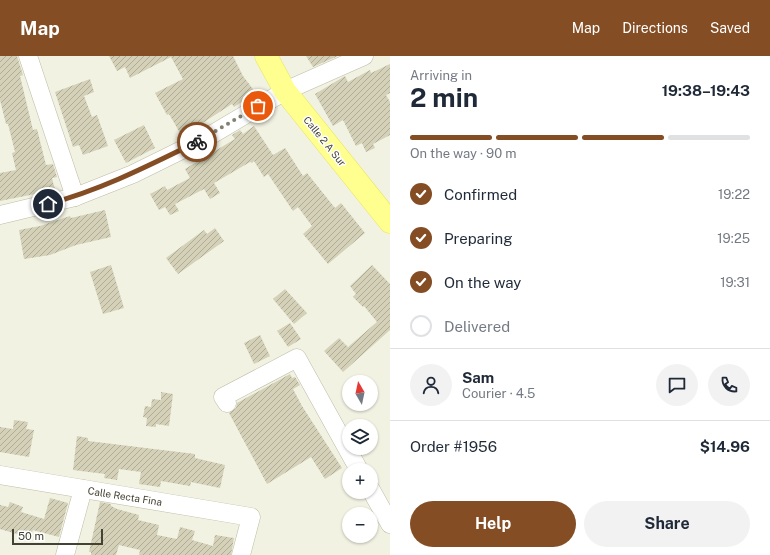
<!DOCTYPE html>
<html lang="en">
<head>
<meta charset="utf-8">
<style>
  :root { --surface:#fff; --page:#f2f2f3; --text:#1f2937; --muted:#747a83; --line:#e0e1e3; --accent:#844d24 }
  body { margin:0; font-family:"Public Sans",sans-serif; background:var(--page); color:var(--text); height:100vh; display:flex; flex-direction:column; font-size:15px; white-space:nowrap }
  * { box-sizing:border-box; margin:0 }
  p { font-size:13px; color:var(--muted) }
  .icon { flex:none; width:22px; height:22px; fill:none; stroke:currentColor; stroke-width:2; stroke-linecap:round; stroke-linejoin:round }
  .map { position:relative; flex:1; overflow:hidden }
  .details { display:flex; flex-direction:column; background:var(--surface); width:380px }
  .details>* { flex:none }
  .needle { width:26px; rotate:351deg }
  .fabs { position:absolute; left:342px; top:319px; display:grid; gap:8px }
  .fabs a { display:grid; place-items:center; width:36px; height:36px; border-radius:50%; background:var(--surface); box-shadow:0 1px 3px #0004; font-size:20px }
  .scale { position:absolute; left:12px; bottom:10px; width:91px; box-sizing:border-box; padding-left:4px; border:2px solid #444233; border-top:0; font-size:11px; line-height:14px; white-space:nowrap; color:#444233; -webkit-text-stroke:3px #fff; paint-order:stroke }
  .pin { position:absolute; display:grid; place-items:center; width:34px; height:34px; color:#fff; margin:-17px; border:2px solid #fff; border-radius:50%; box-shadow:0 1px 4px #0007 }
  .courier { position:absolute; display:grid; place-items:center; width:40px; height:40px; margin:-20px; border:3px solid #844d24; border-radius:50%; background:#fff; color:#222; box-shadow:0 1px 5px #0007 }
  .summary em { font-style:normal; font-weight:700 }
  .summary div { display:flex; flex-direction:column-reverse }
  .summary { display:flex; align-items:center; justify-content:space-between; height:68px; padding:0 20px }
  h1 { font-size:26px; font-weight:700; line-height:30px }
  .bar { display:grid; grid-template-columns:repeat(4,1fr); gap:6px 4px; align-content:center; height:48px; padding:0 20px }
  .bar i { height:5px; border-radius:3px; background:var(--line) }
  .bar .on { background:var(--accent) }
  .bar p { grid-column:span 4 }
  .line { display:flex; align-items:center; gap:10px; padding:0 20px; border-top:1px solid var(--line) }
  .line div { flex:1 }
  .round { display:grid; place-items:center; flex:none; width:42px; height:42px; border-radius:21px; background:var(--page) }
  ol { padding:0 20px; list-style:none }
  li { display:flex; align-items:center; gap:12px; height:44px }
  li p { margin-inline-start:auto }
  li .icon { padding:4px; border-radius:50%; background:var(--accent); color:#fff; stroke-width:4 }
  li:last-child { color:var(--muted) }
  li i { width:22px; height:22px; border:2px solid var(--line); border-radius:50% }
  .button { display:flex; gap:8px; margin-top:auto; padding:8px 20px }
  .button a { flex:1; height:46px; border-radius:24px; background:var(--accent); color:#fff; font-size:16px; font-weight:700; line-height:46px; text-align:center }
  .button a+a { background:var(--page); color:var(--text) }
  header { display:flex; align-items:center; gap:24px; box-sizing:border-box; height:56px; padding:0 20px; background:var(--accent); color:#fff }
  header strong { font-size:19px }
  nav { display:flex; gap:22px; margin-inline-start:auto; font-size:14px }
  main { display:flex; flex:1; min-height:0 }
  .map>svg:first-child { display:block }
  .building { fill:url(#building-hatch) }
  .lines { fill:none; stroke-linecap:round; stroke-linejoin:round }
  .minor-casing { stroke:#bebca5; stroke-width:19 }
  .major-casing { stroke:#e7e65c; stroke-width:23 }
  .minor { stroke:#fff; stroke-width:18 }
  .major { stroke:#feff8f; stroke-width:22 }
  .done { stroke:#818071; stroke-width:4; stroke-dasharray:0 7.2 }
  .route { stroke:#844d24; stroke-width:5 }
  .labels { text-anchor:middle; stroke-width:3; stroke-linejoin:round; paint-order:stroke }
  .street-label { font-size:10px; fill:#444233; stroke:#fff }
</style>
</head>
<body>
<header>
<strong>Map</strong>
<nav><a>Map</a><a>Directions</a><a>Saved</a></nav>
</header>
<main>
<div class="map">
<svg width="390" height="499" viewBox="0 0 390 499">
  <defs>
    <pattern id="building-hatch" width="6" height="6" patternUnits="userSpaceOnUse"><rect width="6" height="6" fill="#d4d1b8"/><path d="M-1 1l2-2M0 6l6-6M5 7l2-2" fill="none" stroke="#aeab96"/></pattern>
  </defs>
  <rect width="100%" height="100%" fill="#f2f2e3"/>
  <!-- building -->
  <g class="building">
    <path d="M0,0h17l6,19 -3,1 13,54 4,-1 9,36 7,-1 4,13 -5,1 3,12 -55,11v-28l16,-3 -4,-17 3,-1 -7,-28h-2l-6,-24z"/>
    <path d="M109,0h124l10,20 13,17 -22,14 -2,-3 -31,20 -1,-2 -20,11 -11,-19 -2,1 -12,-22 28,-14 -12,-22 -41,21 -5,-11 -8,4z"/>
    <path d="M306,0h32l-25,11z"/>
    <path d="M390,8v29l-4,2 4,7v33l-17,9 2,4 -9,4 -4,-9 -6,3 -13,-26 -10,6 -18,-32 30,-18 3,6 22,-12 1,3z"/>
    <path d="M90,23l4,13 -10,4 8,21 5,-2 11,31 -25,9 -4,-10 -6,2 -18,-55z"/>
    <path d="M144,69l11,23 -29,15 -12,-23z"/>
    <path d="M254,70l19,29 12,-7 18,28 4,-3 28,35 6,-5 24,30 -37,31 -25,-30 9,-8 -14,-19 -5,4 -25,-37 -4,3 -10,-16 -2,2 -2,-1 -36,21 6,10 -10,6 -6,-10 -29,15 4,7 -9,4 -5,-8 -6,3 -9,-16 15,-8 2,4 23,-12 -5,-9 50,-30 -3,-4 8,-5 3,4z"/>
    <path d="M105,154l6,27 -35,8 -26,10 -26,4 -5,-29 21,-4 30,-10 1,2z"/>
    <path d="M215,172l9,13 -46,33 -12,-16 38,-28 3,4z"/>
    <path d="M111,209l13,43 -21,6 -13,-42z"/>
    <path d="M372,209l18,19v46l-47,42 -19,-21 15,-13 9,9 29,-25 -13,-16 -1,1 -10,-10 3,-3 -6,-8z"/>
    <path d="M285,233l22,24 -13,11 -21,-25z"/>
    <path d="M290,267l11,16 -13,8 -11,-16z"/>
    <path d="M260,279l10,21 -16,8 -10,-21z"/>
    <path d="M290,318l2,4 3,-1 5,8 -7,4 9,17 40,62 -17,11 -14,-22 -44,27 -38,-71 7,-5 1,-5z"/>
    <path d="M161,336l12,2 -4,32 -13,-2v3l-10,-1 1,-8 -4,-1 2,-11 6,1 1,-8 9,1z"/>
    <path d="M14,364l14,2 -2,7 8,1 -5,27 -29,-5v-25l13,2z"/>
    <path d="M77,380l11,2v3l107,13v4l30,7 -5,23 -29,-6 -1,4 -29,-5 -1,6 -21,-3 2,-12 -22,-3 -2,11 -13,-2 1,-4 -32,-4z"/>
    <path d="M50,442l18,5 -9,34 -26,-7 -3,8 -30,-9v-24l8,2 2,-5 13,5 -2,5 23,7z"/>
    <path d="M100,446l11,2v2l6,3 22,6 -1,5 21,5 -2,10 20,4 3,-12 15,4 -3,9 21,6 2,-11 19,3 -3,17h-92l1,-5 -21,-5 -3,10h-25v-3h-2z"/>
  </g>
  <g class="lines">
    <!-- minor casing -->
    <g class="minor-casing">
      <g id="minor">
        <path d="M28,0l47,141"/>
        <path d="M0,159l75,-18 58,-23 73,-36 79,-47 79,-35"/>
        <path d="M227,347l-4,-6 74,-39 62,112"/>
        <path d="M0,419l251,42 -10,38"/>
        <path d="M371,434l19,34"/>
        <path d="M65,499l18,-66"/>
      </g>
    </g>
    <!-- major casing -->
    <g class="major-casing">
      <path id="major" d="M266,0l19,35 105,131"/>
    </g>
    <!-- minor -->
    <use href="#minor" class="minor"/>
    <!-- major -->
    <use href="#major" class="major"/>
  </g>
  <g class="lines">
    <!-- done -->
    <path class="done" d="M197,86l61,-36"/>
    <!-- route -->
    <path class="route" d="M48,148c53,-14 100,-38 149,-62"/>
  </g>
  <g class="labels">
    <!-- street labels -->
    <g class="street-label">
      <text transform="translate(325 85) rotate(51)" y="4">Calle 2 A Sur</text>
      <text transform="translate(125 440) rotate(9)" y="4">Calle Recta Fina</text>
    </g>
  </g>
</svg>
<div class="fabs">
<a><svg class="needle" viewBox="-14 -14 28 28"><path d="M0-13l5 13h-10z" fill="#e53935"/><path d="M0 13l5-13h-10z" fill="#747a83"/></svg></a>
<a><svg class="icon" aria-label="layers" viewBox="0 0 24 24"><path d="M12 4l9 5-9 5-9-5zM3 14l9 5 9-5"/></svg></a>
<a>+</a>
<a>−</a>
</div>
<div class="scale">50 m</div>
<div class="pin" style="left:258px;top:50px;background:#ea580c"><svg class="icon" aria-label="bag" viewBox="0 0 24 24"><path d="M5 8h14l-1 12H6zM9 8a3 3 0 0 1 6 0"/></svg></div>
<div class="pin" style="left:48px;top:148px;background:#1f2937"><svg class="icon" aria-label="home" viewBox="0 0 24 24"><path d="M3 11l9-7 9 7M6 9v11h12V9"/></svg></div>
<div class="courier" style="left:197px;top:86px"><svg class="icon" aria-label="bike" viewBox="0 0 24 24"><circle cx="6" cy="16" r="4"/><circle cx="18" cy="16" r="4"/><path d="M6 16l4-8h5l3 8M10 8l3 8H6M13 5h3"/></svg></div>
</div>
<section class="details">
<div class="summary"><div><h1>2 min</h1><p>Arriving in</p></div><em>19:38–19:43</em></div>
<div class="bar"><i class="on"></i><i class="on"></i><i class="on"></i><i></i><p>On the way · 90 m</p></div>
<ol>
<li><svg class="icon" aria-label="check" viewBox="0 0 24 24"><path d="M5 12l5 5 9-10"/></svg>Confirmed<p>19:22</p></li>
<li><svg class="icon" aria-label="check" viewBox="0 0 24 24"><path d="M5 12l5 5 9-10"/></svg>Preparing<p>19:25</p></li>
<li><svg class="icon" aria-label="check" viewBox="0 0 24 24"><path d="M5 12l5 5 9-10"/></svg>On the way<p>19:31</p></li>
<li><i></i>Delivered</li>
</ol>
<div class="line" style="height:72px"><a class="round"><svg class="icon" aria-label="person" viewBox="0 0 24 24"><circle cx="12" cy="8" r="4"/><path d="M4 21q1-7 8-7t8 7"/></svg></a><div><b>Sam</b><p>Courier · 4.5</p></div><a class="round"><svg class="icon" aria-label="chat" viewBox="0 0 24 24"><path d="M4 5h16v11H9l-5 4z"/></svg></a><a class="round"><svg class="icon" aria-label="phone" viewBox="0 0 24 24"><path d="M5 4h4l2 5-3 2q2 4 5 5l2-3 5 2v4C11 20 4 13 5 4z"/></svg></a></div>
<div class="line" style="height:52px"><div>Order #1956</div><b>$14.96</b></div>
<div class="button"><a>Help</a><a>Share</a></div>
</section>
</main>
</body>
</html>
